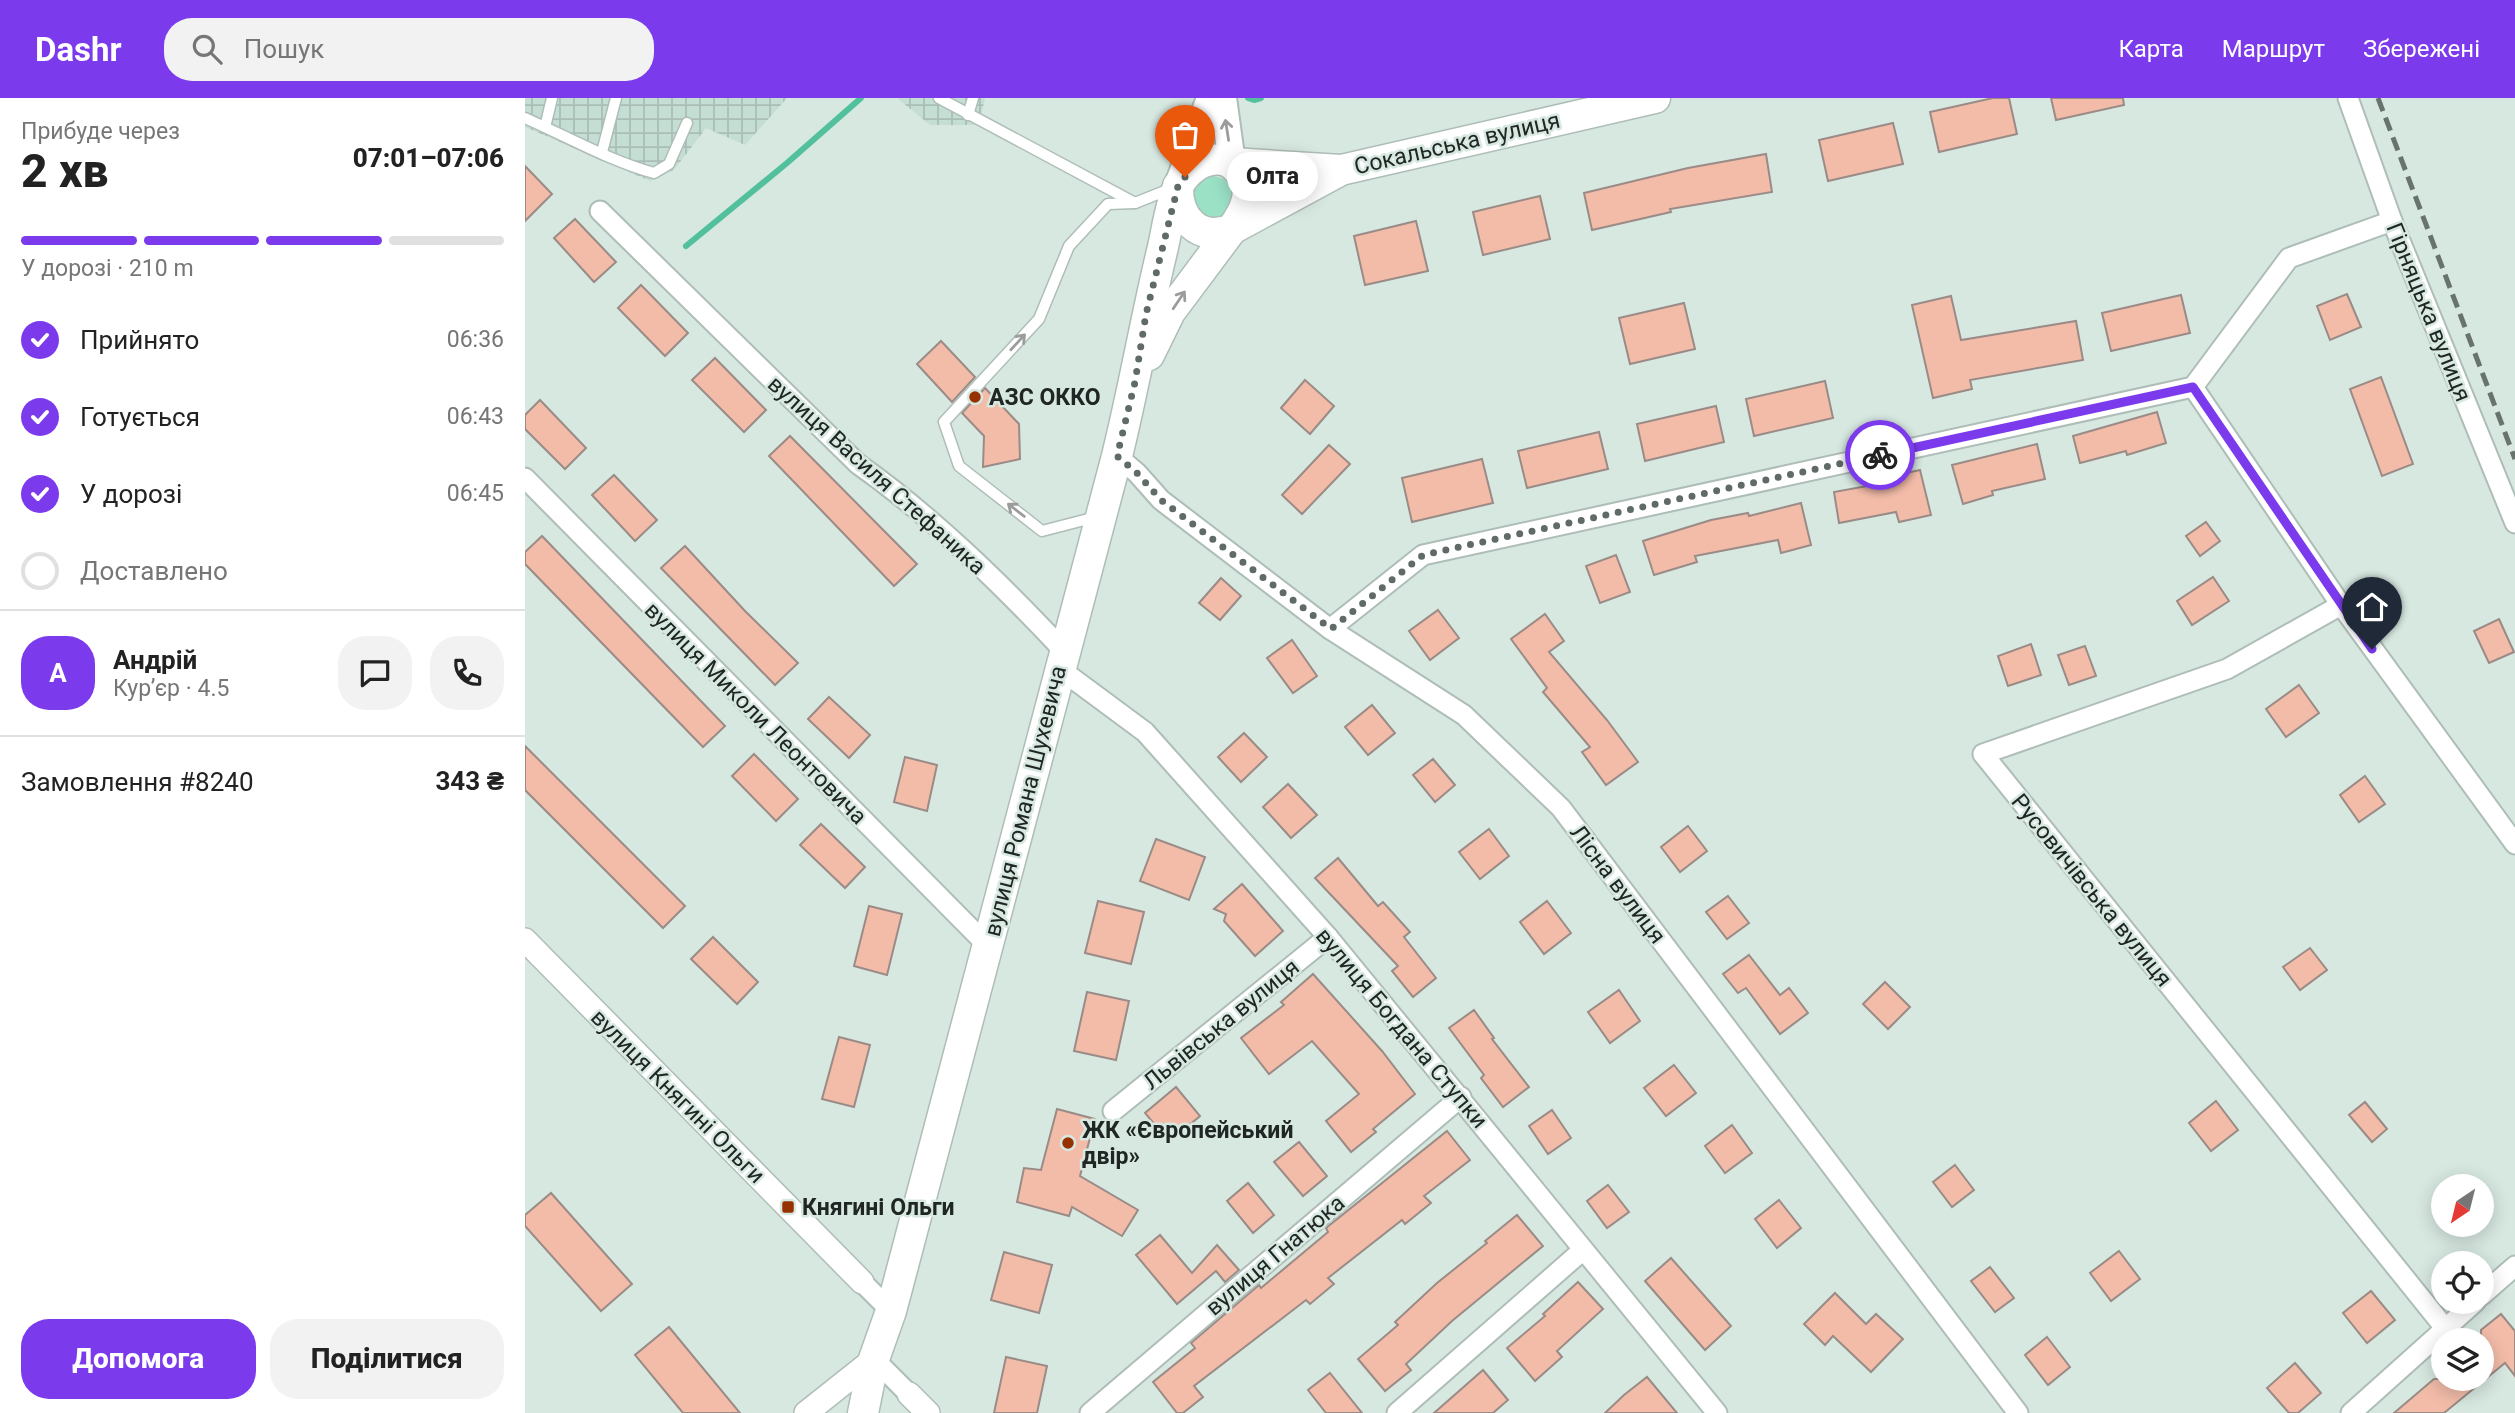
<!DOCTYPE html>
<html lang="uk">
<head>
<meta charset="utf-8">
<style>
  :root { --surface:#fff; --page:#f2f2f2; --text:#222; --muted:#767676; --line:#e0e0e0; --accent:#7c3aed }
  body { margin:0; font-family:Roboto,sans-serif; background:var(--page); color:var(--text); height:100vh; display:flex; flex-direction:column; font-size:26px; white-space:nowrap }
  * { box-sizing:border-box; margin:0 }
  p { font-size:23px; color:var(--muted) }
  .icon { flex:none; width:38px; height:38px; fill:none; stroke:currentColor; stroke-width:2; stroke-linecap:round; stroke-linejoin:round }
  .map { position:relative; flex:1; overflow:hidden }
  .drawer { display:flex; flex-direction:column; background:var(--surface); width:525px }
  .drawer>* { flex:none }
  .needle { width:46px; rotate:215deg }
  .buttons { position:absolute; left:1906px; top:1076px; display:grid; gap:14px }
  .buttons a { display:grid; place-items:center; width:63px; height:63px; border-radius:50%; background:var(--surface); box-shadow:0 4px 18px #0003; font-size:35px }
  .pin { position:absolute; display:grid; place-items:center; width:60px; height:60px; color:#fff; margin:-72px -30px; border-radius:50% 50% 50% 0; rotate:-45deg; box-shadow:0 0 7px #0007 }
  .pin .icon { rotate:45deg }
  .courier { position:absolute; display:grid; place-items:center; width:70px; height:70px; margin:-35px; border:5px solid #7c3aed; border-radius:50%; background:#fff; color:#222; box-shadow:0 2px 9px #0007 }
  .bubble { position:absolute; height:49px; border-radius:24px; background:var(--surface); box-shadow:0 4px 18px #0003; font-size:23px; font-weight:800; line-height:49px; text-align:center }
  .headline em { font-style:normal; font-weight:800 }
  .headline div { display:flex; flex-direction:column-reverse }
  .headline { display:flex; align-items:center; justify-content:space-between; height:119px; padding:0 21px }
  h1 { font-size:46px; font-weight:800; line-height:52px }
  .bar { display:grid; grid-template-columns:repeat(4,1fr); gap:10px 7px; align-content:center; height:84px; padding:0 21px }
  .bar i { height:9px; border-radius:5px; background:var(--line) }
  .bar .active { background:var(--accent) }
  .bar p { grid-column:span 4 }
  .line { display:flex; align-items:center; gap:18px; padding:0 21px; border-top:2px solid var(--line) }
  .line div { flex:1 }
  .round { display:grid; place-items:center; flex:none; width:74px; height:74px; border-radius:28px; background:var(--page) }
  ol { padding:0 21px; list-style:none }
  li { display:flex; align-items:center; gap:21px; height:77px }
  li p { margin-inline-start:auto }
  li .icon { padding:7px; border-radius:50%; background:var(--accent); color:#fff; stroke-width:4 }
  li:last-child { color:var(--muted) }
  li i { width:38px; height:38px; border:4px solid var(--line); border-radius:50% }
  .primary-button { display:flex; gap:14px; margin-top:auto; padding:14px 21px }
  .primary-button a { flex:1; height:80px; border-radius:28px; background:var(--accent); color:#fff; font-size:28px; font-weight:800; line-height:80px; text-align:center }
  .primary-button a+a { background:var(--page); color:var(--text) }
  header { display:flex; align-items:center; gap:42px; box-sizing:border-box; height:98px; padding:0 35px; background:var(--accent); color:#fff }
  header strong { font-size:33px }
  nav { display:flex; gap:38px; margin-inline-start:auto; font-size:24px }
  .search { width:490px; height:63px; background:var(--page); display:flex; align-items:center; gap:18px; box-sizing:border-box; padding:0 24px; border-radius:28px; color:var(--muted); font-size:26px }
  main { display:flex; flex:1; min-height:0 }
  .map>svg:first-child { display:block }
  .industrial { fill:url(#industrial-grid) }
  .green { fill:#9ae1c6 }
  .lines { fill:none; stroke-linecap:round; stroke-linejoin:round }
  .stream { stroke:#52c09c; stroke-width:6 }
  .building { fill:#f3bca9; stroke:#9a8b86; stroke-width:2 }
  .service-casing { stroke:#aebdb7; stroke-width:13 }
  .minor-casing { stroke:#aebdb7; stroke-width:23 }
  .tertiary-casing { stroke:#aebdb7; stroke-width:26 }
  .secondary-casing { stroke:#aebdb7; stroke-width:30 }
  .primary-casing { stroke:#aebdb7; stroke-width:33 }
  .service { stroke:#fff; stroke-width:10 }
  .minor { stroke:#fff; stroke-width:19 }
  .tertiary { stroke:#fff; stroke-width:23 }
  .secondary { stroke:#fff; stroke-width:26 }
  .primary { stroke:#fff; stroke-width:30 }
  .rail { stroke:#69736e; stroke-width:5; stroke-dasharray:14 7; stroke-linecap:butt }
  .oneway { stroke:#9b9d9c }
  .done { stroke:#606a66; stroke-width:7; stroke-dasharray:0 12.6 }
  .route { stroke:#7c3aed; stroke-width:9 }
  .poi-dot { fill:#963101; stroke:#d7e8e1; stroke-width:2.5 }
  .labels { text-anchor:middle; stroke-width:5; stroke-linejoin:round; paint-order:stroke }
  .street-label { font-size:23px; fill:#202623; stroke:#d7e8e1 }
  .poi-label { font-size:23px; font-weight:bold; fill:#202623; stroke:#d7e8e1; text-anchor:start }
</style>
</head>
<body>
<header>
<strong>Dashr</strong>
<div class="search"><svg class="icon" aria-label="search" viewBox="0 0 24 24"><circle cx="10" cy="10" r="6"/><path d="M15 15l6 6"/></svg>Пошук</div>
<nav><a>Карта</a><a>Маршрут</a><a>Збережені</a></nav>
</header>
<main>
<section class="drawer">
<div class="headline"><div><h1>2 хв</h1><p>Прибуде через</p></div><em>07:01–07:06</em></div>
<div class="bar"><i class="active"></i><i class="active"></i><i class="active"></i><i></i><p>У дорозі · 210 m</p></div>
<ol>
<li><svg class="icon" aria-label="check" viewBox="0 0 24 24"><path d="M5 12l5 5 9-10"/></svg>Прийнято<p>06:36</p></li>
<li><svg class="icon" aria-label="check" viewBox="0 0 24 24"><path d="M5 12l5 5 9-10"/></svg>Готується<p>06:43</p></li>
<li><svg class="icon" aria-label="check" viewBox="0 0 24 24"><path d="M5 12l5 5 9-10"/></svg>У дорозі<p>06:45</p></li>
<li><i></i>Доставлено</li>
</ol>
<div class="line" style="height:126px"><b class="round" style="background:var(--accent);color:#fff">А</b><div><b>Андрій</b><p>Кур’єр · 4.5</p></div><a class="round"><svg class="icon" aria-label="chat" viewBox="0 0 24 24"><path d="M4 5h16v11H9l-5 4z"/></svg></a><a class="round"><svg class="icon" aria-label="phone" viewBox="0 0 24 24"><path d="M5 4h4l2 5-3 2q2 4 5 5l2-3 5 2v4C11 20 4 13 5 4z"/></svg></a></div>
<div class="line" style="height:91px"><div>Замовлення #8240</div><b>343 ₴</b></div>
<div class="primary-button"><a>Допомога</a><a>Поділитися</a></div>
</section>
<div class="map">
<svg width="1990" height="1315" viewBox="0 0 1990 1315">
  <defs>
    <pattern id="industrial-grid" width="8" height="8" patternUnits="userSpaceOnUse" patternTransform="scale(1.75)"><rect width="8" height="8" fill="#c5ded4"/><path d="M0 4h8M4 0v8" fill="none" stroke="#a9beb6"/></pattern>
  </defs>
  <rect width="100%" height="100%" fill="#d7e8e1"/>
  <!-- industrial -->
  <g class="industrial">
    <path d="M0,0h262l-42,47 -39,-17 -32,42 -24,11 -125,-54z"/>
    <path d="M372,0h88l-6,27h-49z"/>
  </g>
  <!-- green -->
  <path class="green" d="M685,77l15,4 9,13 -6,22 -14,6 -16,-4 -7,-28z"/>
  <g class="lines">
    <!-- stream -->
    <g class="stream">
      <path d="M723,0l6,2 7,-2"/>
      <path d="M161,148l101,-83 74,-65"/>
    </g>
  </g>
  <!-- building -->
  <g class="building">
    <path d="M1468,0h16l8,36 -78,18 -9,-40z"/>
    <path d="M1526,0h72l1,7 -68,15z"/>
    <path d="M1368,25l10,41 -75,17 -9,-41z"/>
    <path d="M1241,56l6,38 -102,17 1,3 -79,18 -8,-37 104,-25z"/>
    <path d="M0,68l27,28 -27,27z"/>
    <path d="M1015,98l10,43 -67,16 -10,-43z"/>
    <path d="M50,121l41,43 -22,20 -40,-44z"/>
    <path d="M891,123l12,50 -63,14 -11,-49z"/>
    <path d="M116,187l47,48 -23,23 -47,-48z"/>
    <path d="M1822,196l14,33 -31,13 -13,-34z"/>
    <path d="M1656,197l9,38 -79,18 -9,-38z"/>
    <path d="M1426,198l10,44 115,-19 7,39 -113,20 2,9 -39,9 -21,-93z"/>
    <path d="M1159,205l11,46 -65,15 -11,-46z"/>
    <path d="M416,243l34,36 -23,25 -35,-38z"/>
    <path d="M190,260l51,52 -22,22 -52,-52z"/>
    <path d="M1856,279l32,87 -31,12 -32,-87z"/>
    <path d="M780,282l29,26 -24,28 -29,-26z"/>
    <path d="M1300,283l8,37 -79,18 -8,-37z"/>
    <path d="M460,290l34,36 1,35 -37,8 1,-31 -22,-23z"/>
    <path d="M15,302l46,48 -21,21 -40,-40v-14z"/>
    <path d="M1191,308l8,36 -79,19 -8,-37z"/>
    <path d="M1632,314l9,31 -39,12 -1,-4 -46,12 -7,-27z"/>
    <path d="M1074,334l9,37 -81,19 -9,-37z"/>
    <path d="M265,338l127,128 -23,22 -125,-130z"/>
    <path d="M1512,346l8,35 -53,12 1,4 -30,9 -11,-39z"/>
    <path d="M804,347l21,19 -48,50 -20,-19z"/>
    <path d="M957,361l11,44 -81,19 -10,-44z"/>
    <path d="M1395,372l11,45 -32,7 -3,-10 -57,11 -5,-31 55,-10 -1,-5z"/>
    <path d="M89,377l43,45 -22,21 -43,-46z"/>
    <path d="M1276,405l10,42 -30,8 -3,-13 -83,16 2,6 -43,13 -11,-34 68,-21 37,-7 1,3z"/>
    <path d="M1681,424l14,19 -20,15 -14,-20z"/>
    <path d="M17,438l183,190 -22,21 -178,-183v-12z"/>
    <path d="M160,448l60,65 53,52 -23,22 -114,-117z"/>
    <path d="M1091,457l14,37 -30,11 -14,-37z"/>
    <path d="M1688,479l16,24 -37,24 -15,-24z"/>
    <path d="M696,480l20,18 -21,24 -21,-17z"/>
    <path d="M913,512l21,28 -29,22 -21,-29z"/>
    <path d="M1020,516l19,27 -15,11 58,68 31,42 -32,23 -24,-33 8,-5 -47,-55 4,-4 -36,-49z"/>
    <path d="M1974,521l15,33 -25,11 -15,-32z"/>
    <path d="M767,542l25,36 -24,17 -26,-35z"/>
    <path d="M1506,546l10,31 -33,11 -10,-30z"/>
    <path d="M1560,548l11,30 -27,9 -11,-30z"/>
    <path d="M1774,587l20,28 -33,24 -20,-28z"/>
    <path d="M304,599l41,38 -21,23 -41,-39z"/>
    <path d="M847,607l23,28 -27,22 -23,-28z"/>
    <path d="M719,635l23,24 -26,25 -23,-25z"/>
    <path d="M0,648l160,160 -22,22 -138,-138z"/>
    <path d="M229,656l44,45 -22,22 -44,-45z"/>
    <path d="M380,659l32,8 -10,46 -33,-9z"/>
    <path d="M908,661l22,26 -20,17 -22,-27z"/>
    <path d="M1840,678l20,28 -26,18 -19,-27z"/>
    <path d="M763,686l29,31 -26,23 -28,-31z"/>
    <path d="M296,726l44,43 -20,21 -45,-43z"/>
    <path d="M1163,728l19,25 -27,21 -19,-25z"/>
    <path d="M964,731l20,27 -29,23 -21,-27z"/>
    <path d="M631,741l49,18 -16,43 -49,-19z"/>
    <path d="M813,760l40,48 5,-4 27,30 -6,5 32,41 -23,19 -21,-26 6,-5 -83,-88z"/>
    <path d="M717,786l41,47 -28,25 -31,-35 2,-7 -12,-5z"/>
    <path d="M1203,798l21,27 -22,16 -21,-27z"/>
    <path d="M573,803l46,11 -13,52 -46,-11z"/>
    <path d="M1022,803l24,32 -27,21 -24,-32z"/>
    <path d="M344,808l33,8 -15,61 -33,-9z"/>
    <path d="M188,839l45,45 -21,22 -46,-45z"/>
    <path d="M1785,850l17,22 -27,20 -17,-23z"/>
    <path d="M1224,857l31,40 9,-7 19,25 -28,21 -34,-46 -8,5 -15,-19z"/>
    <path d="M788,876l69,77 33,43 -42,35 3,3 -25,20 -25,-31 33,-27 -47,-53 -43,33 -28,-36 43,-33 -3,-3z"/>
    <path d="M1360,884l25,25 -22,22 -25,-25z"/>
    <path d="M1094,892l21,31 -30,22 -22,-31z"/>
    <path d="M562,894l42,9 -13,59 -42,-9z"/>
    <path d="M949,912l20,28 -2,1 37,48 -26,20 -22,-29 3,-3 -35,-47z"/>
    <path d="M314,939l31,8 -16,62 -32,-8z"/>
    <path d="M1149,967l22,28 -30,23 -22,-28z"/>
    <path d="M651,989l24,29 -31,26 -24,-29z"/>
    <path d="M1691,1003l22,29 -27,21 -22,-28z"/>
    <path d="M1840,1004l22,27 -15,13 -23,-27z"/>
    <path d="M532,1011l38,10 -15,57 58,34 -16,26 -50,-29 -3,9 -52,-14 7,-34 17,2z"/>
    <path d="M1027,1012l19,28 -23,16 -19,-28z"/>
    <path d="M1207,1027l20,28 -27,20 -20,-27z"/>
    <path d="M922,1033l23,29 -46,36 7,7 -26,21 -3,-4 -74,58 6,6 -24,20 -4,-4 -112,86 9,11 -20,16h-6l-24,-31 42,-34 -4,-5 68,-58 2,3 67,-56 -2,-4z"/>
    <path d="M774,1044l28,34 -24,20 -29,-34z"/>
    <path d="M1430,1067l19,25 -22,17 -19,-25z"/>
    <path d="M723,1085l26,32 -21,18 -26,-32z"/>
    <path d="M1083,1087l21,27 -22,16 -20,-27z"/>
    <path d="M26,1095l81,91 -31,27 -76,-85v-11z"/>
    <path d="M1254,1102l22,28 -24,20 -22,-29z"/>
    <path d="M992,1117l26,31 -91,75 -46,43 5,6 -26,21 -27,-32 40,-34 -3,-3 42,-39 50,-40 -2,-2z"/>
    <path d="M635,1137l32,38 25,-28 22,25 -14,12 -9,-11 -39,33 -41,-49z"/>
    <path d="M1594,1153l21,28 -29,22 -21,-28z"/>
    <path d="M479,1154l48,13 -13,48 -48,-13z"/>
    <path d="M1146,1160l60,68 -26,24 -60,-69z"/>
    <path d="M1465,1169l24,31 -19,14 -24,-31z"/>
    <path d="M1053,1184l25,27 -46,42 5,6 -27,24 -28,-33 38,-32 -2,-2z"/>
    <path d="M1846,1193l24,29 -28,23 -24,-30z"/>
    <path d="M1310,1195l31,31 10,-10 27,25 -32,33 -38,-36 -8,9 -21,-21z"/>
    <path d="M1976,1216l14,17v45l-10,-13 -61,50h-50l40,-34h47v-49z"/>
    <path d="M144,1229l71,86h-57l-48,-58z"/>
    <path d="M1522,1239l23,30 -22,18 -23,-30z"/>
    <path d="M481,1259l41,9 -10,47h-43z"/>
    <path d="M1770,1265l26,30 -23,20h-9l-22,-25z"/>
    <path d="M958,1272l25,30 -15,13h-59z"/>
    <path d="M805,1275l32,40h-36l-18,-23z"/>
    <path d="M1122,1279l30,36h-72l19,-18z"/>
  </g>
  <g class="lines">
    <!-- service casing -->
    <g class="service-casing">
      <g id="service">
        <path d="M414,0l196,105"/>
        <path d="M443,17l5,-17"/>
        <path d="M0,20c43,19 85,43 129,55l15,-9 18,-41"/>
        <path d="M20,29l7,-29"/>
        <path d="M77,54l14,-54"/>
        <path d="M571,419l-54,14 -83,-65 -15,-44 95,-103 30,-73 39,-42 27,-1 35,-14"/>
      </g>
    </g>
    <!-- minor casing -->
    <g class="minor-casing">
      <g id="minor">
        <path d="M1823,0l44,123 123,302"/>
        <path d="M75,113l258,253c75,53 143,120 206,187"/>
        <path d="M1668,289l148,218 174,239"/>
        <path d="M1668,289l96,-129 103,-37"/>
        <path d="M592,358l20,17 24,27 169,129 134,86 97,93 457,605"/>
        <path d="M0,380l463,468"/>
        <path d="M1816,507l-114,64 -244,85 462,574"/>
        <path d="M805,531l93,-74 770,-168"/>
        <path d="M535,571l85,63 183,205 389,476"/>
        <path d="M588,1013l215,-174"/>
        <path d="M337,1184l29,29"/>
        <path d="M1956,1198l34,-30"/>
        <path d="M349,1261l35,35"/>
        <path d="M565,1315l371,-316"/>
        <path d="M872,1315l186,-163"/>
        <path d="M1826,1315l124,-111"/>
      </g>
    </g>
    <!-- tertiary casing -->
    <g class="tertiary-casing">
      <g id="tertiary">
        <path d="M0,842l337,342"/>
        <path d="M384,1296l19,19"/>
        <path d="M281,1315l68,-54"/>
      </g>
    </g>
    <!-- secondary casing -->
    <g class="secondary-casing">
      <g id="secondary">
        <path d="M698,0l9,65"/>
        <path d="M653,87l32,-87"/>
      </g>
    </g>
    <!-- primary casing -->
    <g class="primary-casing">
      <g id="primary">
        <path d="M707,65l109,7"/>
        <path d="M624,257l21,-43 62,-83 109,-59 314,-72"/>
        <path d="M338,1315l11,-54 17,-48 226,-855c17,-69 29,-139 46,-209 4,-18 8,-46 16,-62 6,-12 19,-23 33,-25 12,-2 20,2 27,11 17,19 6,40 -7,58 -33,14 -55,-11 -54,-43"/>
      </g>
    </g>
    <!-- service -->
    <use href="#service" class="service"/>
    <!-- minor -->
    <use href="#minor" class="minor"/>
    <!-- tertiary -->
    <use href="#tertiary" class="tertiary"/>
    <!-- secondary -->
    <use href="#secondary" class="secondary"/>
    <!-- primary -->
    <use href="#primary" class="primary"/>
    <!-- rail -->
    <path class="rail" d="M1853,0l137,361"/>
  </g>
  <!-- one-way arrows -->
  <defs><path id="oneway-shaft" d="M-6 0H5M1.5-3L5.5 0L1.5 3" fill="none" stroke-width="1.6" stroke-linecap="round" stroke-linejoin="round" transform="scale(1.75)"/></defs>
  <g class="oneway">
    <use href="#oneway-shaft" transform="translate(702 32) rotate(-99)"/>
    <use href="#oneway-shaft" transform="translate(654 202) rotate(-56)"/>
    <use href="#oneway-shaft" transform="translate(493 244) rotate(-47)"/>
    <use href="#oneway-shaft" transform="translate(491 412) rotate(-142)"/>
  </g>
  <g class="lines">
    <!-- done -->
    <path class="done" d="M660,79l-7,9 -32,128 -11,68 -18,74 20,17 24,27 170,129 92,-74 457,-100"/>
    <!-- route -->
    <path class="route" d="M1355,357l313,-68 179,262"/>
  </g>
  <!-- markers -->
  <g class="poi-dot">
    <circle cx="450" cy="299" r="7"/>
    <circle cx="543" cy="1045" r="7"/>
    <rect x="256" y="1102" width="14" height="14" rx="3.5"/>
  </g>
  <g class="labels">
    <!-- street labels -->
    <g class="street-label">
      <text transform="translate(932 45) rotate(-13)" y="8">Сокальська вулиця</text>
      <text transform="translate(1904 214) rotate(68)" y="8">Гірняцька вулиця</text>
      <text transform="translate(352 377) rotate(42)" y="8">вулиця Василя Стефаника</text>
      <text transform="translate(231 615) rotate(45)" y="8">вулиця Миколи Леонтовича</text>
      <text transform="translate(500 703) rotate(-76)" y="8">вулиця Романа Шухевича</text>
      <text transform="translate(1093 786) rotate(53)" y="8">Лісна вулиця</text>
      <text transform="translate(1567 792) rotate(51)" y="8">Русовичівська вулиця</text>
      <text transform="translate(696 926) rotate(-39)" y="8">Львівська вулиця</text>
      <text transform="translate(877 930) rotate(50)" y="8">вулиця Богдана Ступки</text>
      <text transform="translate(153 998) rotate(45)" y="8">вулиця Княгині Ольги</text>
      <text transform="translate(750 1157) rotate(-40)" y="8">вулиця Гнатюка</text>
    </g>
    <!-- poi labels -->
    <g class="poi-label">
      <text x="464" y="307">АЗС ОККО</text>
      <text x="557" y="1040">ЖК «Європейський<tspan x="557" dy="26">двір»</tspan></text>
      <text x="277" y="1117">Княгині Ольги</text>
    </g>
  </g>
</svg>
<div class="buttons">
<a><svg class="needle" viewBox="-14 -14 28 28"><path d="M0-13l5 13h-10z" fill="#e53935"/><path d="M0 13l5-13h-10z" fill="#767676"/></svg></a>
<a><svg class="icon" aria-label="locate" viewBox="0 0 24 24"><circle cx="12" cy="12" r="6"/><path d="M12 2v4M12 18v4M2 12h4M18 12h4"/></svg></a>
<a><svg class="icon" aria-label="layers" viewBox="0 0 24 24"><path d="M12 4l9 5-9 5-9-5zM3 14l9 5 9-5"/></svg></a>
</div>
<div class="pin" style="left:660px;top:79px;background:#ea580c"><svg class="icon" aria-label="bag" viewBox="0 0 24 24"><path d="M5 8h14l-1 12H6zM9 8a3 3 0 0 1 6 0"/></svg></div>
<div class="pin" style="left:1847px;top:551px;background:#1f2937"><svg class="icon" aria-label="home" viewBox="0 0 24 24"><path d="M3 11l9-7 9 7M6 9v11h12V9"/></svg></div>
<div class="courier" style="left:1355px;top:357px"><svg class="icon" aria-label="bike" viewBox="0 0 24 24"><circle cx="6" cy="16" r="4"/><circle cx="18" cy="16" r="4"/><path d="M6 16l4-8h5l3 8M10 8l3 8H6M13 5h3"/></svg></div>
<div class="bubble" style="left:702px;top:54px;width:91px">Олта</div>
</div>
</main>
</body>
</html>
